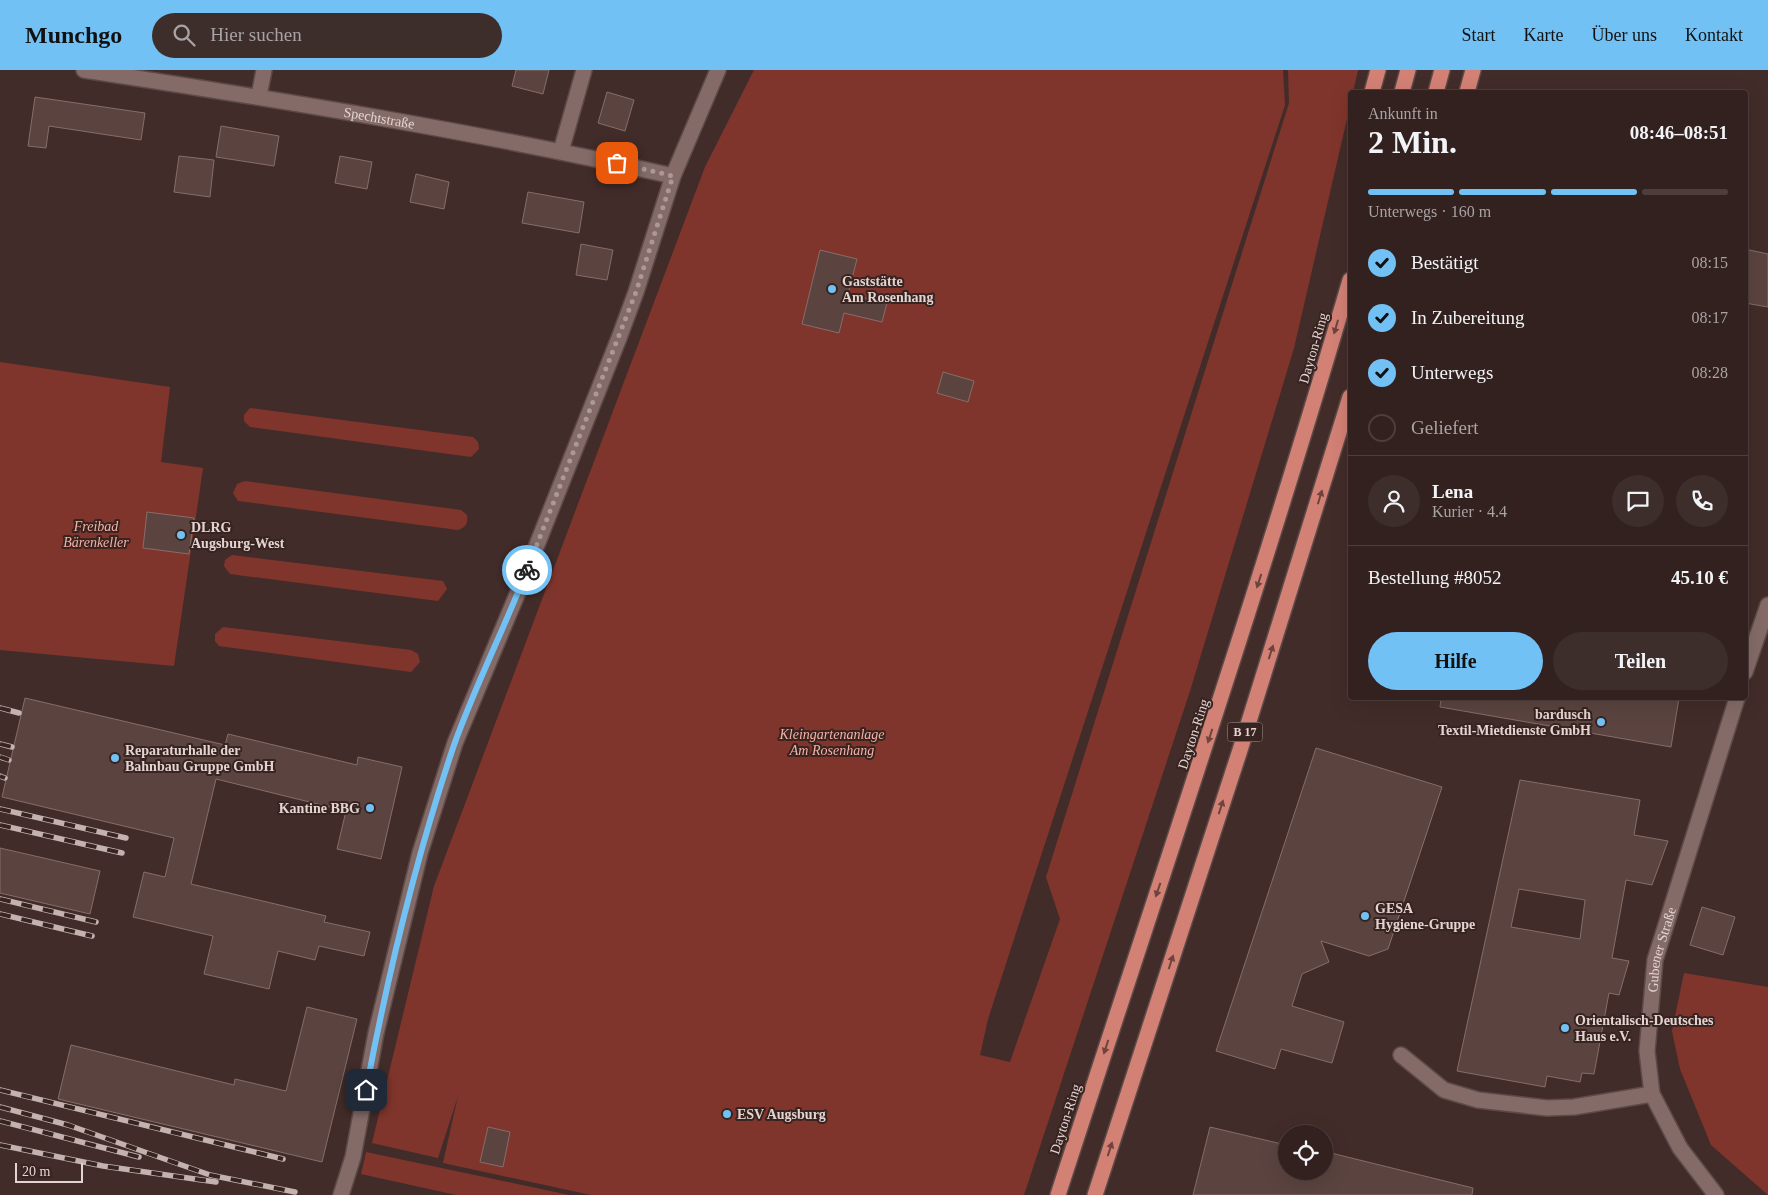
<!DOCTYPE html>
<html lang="de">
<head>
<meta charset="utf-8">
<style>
  :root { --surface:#32211f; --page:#3d2e2c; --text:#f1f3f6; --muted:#a8a3a4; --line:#4d3e3d; --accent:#72c1f5 }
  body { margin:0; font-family:Georgia,serif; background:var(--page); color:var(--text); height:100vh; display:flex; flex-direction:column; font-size:19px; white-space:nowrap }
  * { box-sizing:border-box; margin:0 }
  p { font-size:16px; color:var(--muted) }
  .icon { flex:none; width:28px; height:28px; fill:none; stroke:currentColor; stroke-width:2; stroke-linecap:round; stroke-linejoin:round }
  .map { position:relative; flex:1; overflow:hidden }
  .panel { position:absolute; left:1348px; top:20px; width:400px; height:610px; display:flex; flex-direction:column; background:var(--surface); border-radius:5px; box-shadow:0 5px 20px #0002,0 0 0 1px var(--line) }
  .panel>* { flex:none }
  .buttons { position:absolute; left:1278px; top:1055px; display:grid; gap:10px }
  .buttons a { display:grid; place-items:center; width:55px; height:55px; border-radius:50%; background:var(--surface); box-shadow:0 5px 20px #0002,0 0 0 1px var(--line); font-size:25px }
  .scale { position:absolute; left:15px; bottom:12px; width:68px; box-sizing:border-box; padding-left:5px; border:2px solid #e3d4d2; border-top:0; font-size:14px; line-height:18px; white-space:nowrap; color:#e3d4d2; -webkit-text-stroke:4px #37231f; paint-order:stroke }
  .pin { position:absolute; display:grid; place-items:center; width:42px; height:42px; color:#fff; margin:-21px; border-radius:10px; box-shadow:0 2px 8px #0006 }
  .courier { position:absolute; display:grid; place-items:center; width:50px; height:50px; margin:-25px; border:4px solid #72c1f5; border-radius:50%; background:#fff; color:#222; box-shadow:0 1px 6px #0007 }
  .head em { font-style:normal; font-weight:600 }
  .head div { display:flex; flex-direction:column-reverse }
  .head { display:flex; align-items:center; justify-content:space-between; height:85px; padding:0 20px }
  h1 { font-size:32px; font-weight:600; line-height:38px }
  .bar { display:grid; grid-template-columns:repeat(4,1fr); gap:8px 5px; align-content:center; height:60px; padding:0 20px }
  .bar i { height:6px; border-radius:4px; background:var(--line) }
  .bar .selected { background:var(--accent) }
  .bar p { grid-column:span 4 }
  .line { display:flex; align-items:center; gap:12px; padding:0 20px; border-top:1px solid var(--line) }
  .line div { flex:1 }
  .round { display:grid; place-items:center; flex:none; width:52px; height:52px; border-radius:26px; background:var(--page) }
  ol { padding:0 20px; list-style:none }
  li { display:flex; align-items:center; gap:15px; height:55px }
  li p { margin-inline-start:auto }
  li .icon { padding:5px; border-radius:50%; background:var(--accent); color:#111; stroke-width:4 }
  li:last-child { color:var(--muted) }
  li i { width:28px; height:28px; border:2px solid var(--line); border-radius:50% }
  .button { display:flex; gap:10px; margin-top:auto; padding:10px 20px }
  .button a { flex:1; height:58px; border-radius:30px; background:var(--accent); color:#111; font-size:20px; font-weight:600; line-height:58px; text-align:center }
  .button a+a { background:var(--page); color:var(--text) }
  header { display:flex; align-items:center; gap:30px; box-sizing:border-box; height:70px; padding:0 25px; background:var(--accent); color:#111 }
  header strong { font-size:24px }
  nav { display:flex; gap:28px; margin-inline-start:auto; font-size:18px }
  .search { width:350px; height:45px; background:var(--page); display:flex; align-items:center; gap:12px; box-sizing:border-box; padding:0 18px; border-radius:28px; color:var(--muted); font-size:19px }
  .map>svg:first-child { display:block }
  .green { fill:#80352c }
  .building { fill:#5b4440; stroke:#866d69; fill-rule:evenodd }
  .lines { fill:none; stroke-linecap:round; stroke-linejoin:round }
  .minor-casing { stroke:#5c4a48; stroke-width:18 }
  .highway-casing { stroke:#5c4a48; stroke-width:18 }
  .minor { stroke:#846b67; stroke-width:15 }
  .highway { stroke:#d38175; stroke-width:15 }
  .rail-casing { stroke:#c3b2b0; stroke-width:5.5 }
  .rail { stroke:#37231f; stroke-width:4; stroke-dasharray:11; stroke-linecap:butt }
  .oneway { fill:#6e443d }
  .done { stroke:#ab9997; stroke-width:5; stroke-dasharray:0 9 }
  .route { stroke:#72c1f5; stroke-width:6 }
  .poi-dot { fill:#72c1f5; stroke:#37231f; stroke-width:2 }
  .labels { text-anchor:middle; stroke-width:4; stroke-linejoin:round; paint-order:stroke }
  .shield { fill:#37231f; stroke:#af9f9c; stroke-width:1 }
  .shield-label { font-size:12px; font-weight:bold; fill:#e3d4d2 }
  .street-label { font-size:14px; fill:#e3d4d2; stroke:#37231f }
  .poi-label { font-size:14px; font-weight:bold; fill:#e3d4d2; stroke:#37231f; text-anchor:start }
  .park-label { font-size:14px; font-style:italic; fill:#f7b1a6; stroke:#37231f }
</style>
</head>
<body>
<header>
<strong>Munchgo</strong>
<div class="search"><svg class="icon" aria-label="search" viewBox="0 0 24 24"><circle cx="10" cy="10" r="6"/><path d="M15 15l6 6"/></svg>Hier suchen</div>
<nav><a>Start</a><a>Karte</a><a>Über uns</a><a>Kontakt</a></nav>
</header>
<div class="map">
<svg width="1768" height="1125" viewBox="0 0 1768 1125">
  <rect width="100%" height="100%" fill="#422c29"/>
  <!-- green -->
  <g class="green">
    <path d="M754,0h529l2,35 -297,914 -8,36 30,7 50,-143 -14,-42 243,-774 -1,-33h70l-5,22h-3v14l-56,242 -104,343 -166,504h-433l-148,-32 15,-67 -20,62 -66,-15 62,-257 271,-719z"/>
    <path d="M0,292l170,25 -9,75 42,6 -29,198 -174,-16z"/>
    <path d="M250,338l223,29 5,5 1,7 -8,8 -221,-30 -6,-6v-6z"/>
    <path d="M245,411l216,29 6,5c1,9 -1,12 -9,15l-220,-29 -5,-8 4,-9z"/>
    <path d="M232,485l211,26 4,8 -9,12 -208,-27 -6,-8 1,-6z"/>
    <path d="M223,557l188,23 7,4 2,8 -9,10 -192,-26 -4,-5v-7z"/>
    <path d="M1684,903l84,14v208l-57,-50 -31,-76 -8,-38z"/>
    <path d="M366,1082l203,43h-113l-95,-21z"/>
  </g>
  <!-- building -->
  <g class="building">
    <path d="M516,0h33l-6,24 -31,-8z"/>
    <path d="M607,22l27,8 -9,31 -27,-8z"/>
    <path d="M35,27l110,16 -4,27 -92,-14 -3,22 -18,-2z"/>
    <path d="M221,56l58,10 -5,30 -58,-9z"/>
    <path d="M179,86l35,4 -4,37 -36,-5z"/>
    <path d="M340,86l32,6 -5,27 -32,-6z"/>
    <path d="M416,104l33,8 -5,27 -34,-7z"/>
    <path d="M528,122l56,10 -5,31 -57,-10z"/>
    <path d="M581,174l32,6 -6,30 -31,-5z"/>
    <path d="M1745,179l23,5v53l-23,-4z"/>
    <path d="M820,180l37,9 -9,35 39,9 -5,19 -38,-9 -5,20 -37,-9z"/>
    <path d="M943,302l31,9 -6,21 -31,-9z"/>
    <path d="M147,442l47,6 -5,36 -46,-6z"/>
    <path d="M25,628l200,47 3,-11 129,31 1,-8 44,10 -21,92 -44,-10 9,-38 -130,-32 -25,105 135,32 -2,6 46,10 -6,24 -45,-10 -4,14 -37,-9 -9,38 -65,-15 9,-38 -80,-19 11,-45 21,5 9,-39 -172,-41z"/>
    <path d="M1441,628h238l-8,49 -231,-40z"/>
    <path d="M1316,678l126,39 -54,162 -19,7 -48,-15 8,21 -27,12 -10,32 52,16 -12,41 -51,-14 -6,20 -59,-18z"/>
    <path d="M1520,710l120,20 -6,35 34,6 -16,44 -26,-5 -14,78 17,3 -10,34 -10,-2 -15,81 -12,-1 -2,9 -33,-6 -2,11 -88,-16zM1519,819l66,11 -5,39 -69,-12z"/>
    <path d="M0,778l100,23 -10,43 -90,-21z"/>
    <path d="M1702,837l33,10 -12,38 -33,-10z"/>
    <path d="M307,937l50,12 -35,143 -264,-63 13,-54 163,40 1,-6 51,12z"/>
    <path d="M488,1057l22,5 -7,35 -23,-5z"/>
    <path d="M1210,1057l76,18v26h38v-5l4,1 3,-14 142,35 -1,7h-279z"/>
  </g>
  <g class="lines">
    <!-- minor casing -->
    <g class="minor-casing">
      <g id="minor">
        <path id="s1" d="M84,0c197,30 394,62 589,106"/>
        <path d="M259,26l5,-26"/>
        <path d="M561,81l23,-81"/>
        <path d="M1745,602l23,-67"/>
        <path d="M1401,985l43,35 34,10 69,8 27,-1 78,-13"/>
        <path d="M341,1125l12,-38 23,-124 44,-180 35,-110 66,-158 98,-247 17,-46 37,-116 45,-106"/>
        <path id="s2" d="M1716,1125l-36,-47 -28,-54 -5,-43 8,-91 82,-262"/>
      </g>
    </g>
    <!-- highway casing -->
    <g class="highway-casing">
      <g id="highway">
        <path d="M1372,22l6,-22"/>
        <path d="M1402,22l6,-22"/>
        <path d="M1436,22l6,-22"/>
        <path d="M1467,22l6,-22"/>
        <path d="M1058,1125c99,-305 202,-607 292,-915"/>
        <path d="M1095,1125l146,-448 109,-350"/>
      </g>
    </g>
    <!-- minor -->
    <use href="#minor" class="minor"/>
    <!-- highway -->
    <use href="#highway" class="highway"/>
    <!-- rail casing -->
    <g class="rail-casing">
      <g id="rail">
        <path d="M0,638l19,5"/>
        <path d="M0,674l12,3"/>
        <path d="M0,687l9,3"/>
        <path d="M0,706l5,2"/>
        <path d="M0,739l126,29"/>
        <path d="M0,755l122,28"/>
        <path d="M0,829l96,23"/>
        <path d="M0,844l92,22"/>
        <path d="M0,1020l283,69"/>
        <path d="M0,1037l68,18 142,50 85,17"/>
        <path d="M0,1051l139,36"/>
        <path d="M0,1075l103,21 113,16"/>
      </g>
    </g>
    <!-- rail -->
    <use href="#rail" class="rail"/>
  </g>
  <!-- one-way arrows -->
  <defs><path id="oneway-solid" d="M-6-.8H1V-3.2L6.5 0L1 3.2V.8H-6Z" transform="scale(1.25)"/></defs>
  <g class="oneway">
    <use href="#oneway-solid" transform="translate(1336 257) rotate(106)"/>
    <use href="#oneway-solid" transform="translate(1320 427) rotate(-73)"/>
    <use href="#oneway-solid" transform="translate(1259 511) rotate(108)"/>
    <use href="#oneway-solid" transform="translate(1271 582) rotate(-72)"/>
    <use href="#oneway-solid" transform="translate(1210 666) rotate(108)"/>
    <use href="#oneway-solid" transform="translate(1221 737) rotate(-72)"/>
    <use href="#oneway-solid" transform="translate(1158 820) rotate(109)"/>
    <use href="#oneway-solid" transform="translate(1171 892) rotate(-72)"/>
    <use href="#oneway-solid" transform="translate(1106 977) rotate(108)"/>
    <use href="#oneway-solid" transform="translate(1110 1079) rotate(-72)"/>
  </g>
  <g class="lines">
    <!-- done -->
    <path class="done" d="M527,500l109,-278 37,-116 -56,-13"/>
    <!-- route -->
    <path class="route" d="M366,1020c22,-116 50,-233 88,-345 21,-59 50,-116 73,-175"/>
  </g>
  <!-- markers -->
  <g class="poi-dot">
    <circle cx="832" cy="219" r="5"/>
    <circle cx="181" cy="465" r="5"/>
    <circle cx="1601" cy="652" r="5"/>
    <circle cx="115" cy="688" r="5"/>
    <circle cx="370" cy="738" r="5"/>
    <circle cx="1365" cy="846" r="5"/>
    <circle cx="1565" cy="958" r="5"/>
    <circle cx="727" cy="1044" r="5"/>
  </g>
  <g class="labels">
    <!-- shield labels -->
    <rect class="shield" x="1227.5" y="652.5" width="35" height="19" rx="4"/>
    <g class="shield-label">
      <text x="1245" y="666">B 17</text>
    </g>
    <!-- street labels -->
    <g class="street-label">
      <text dy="5" stroke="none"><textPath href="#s1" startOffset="299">Spechtstraße</textPath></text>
      <text transform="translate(1313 278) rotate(-74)" y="5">Dayton-Ring</text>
      <text transform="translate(1193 664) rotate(-72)" y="5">Dayton-Ring</text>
      <text dy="5" stroke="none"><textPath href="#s2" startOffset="266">Gubener Straße</textPath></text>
      <text transform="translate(1065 1049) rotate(-72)" y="5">Dayton-Ring</text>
    </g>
    <!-- poi labels -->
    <g class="poi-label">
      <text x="842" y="216">Gaststätte<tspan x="842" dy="16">Am Rosenhang</tspan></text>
      <text x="191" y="462">DLRG<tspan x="191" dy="16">Augsburg-West</tspan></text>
      <text x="1591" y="649" text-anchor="end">bardusch<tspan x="1591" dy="16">Textil-Mietdienste GmbH</tspan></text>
      <text x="125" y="685">Reparaturhalle der<tspan x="125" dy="16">Bahnbau Gruppe GmbH</tspan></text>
      <text x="360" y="743" text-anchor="end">Kantine BBG</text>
      <text x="1375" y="843">GESA<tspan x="1375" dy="16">Hygiene-Gruppe</tspan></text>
      <text x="1575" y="955">Orientalisch-Deutsches<tspan x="1575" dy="16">Haus e.V.</tspan></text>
      <text x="737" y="1049">ESV Augsburg</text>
    </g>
    <!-- park labels -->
    <g class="park-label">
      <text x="96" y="461">Freibad<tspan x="96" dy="16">Bärenkeller</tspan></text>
      <text x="832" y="669">Kleingartenanlage<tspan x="832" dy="16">Am Rosenhang</tspan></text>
    </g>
  </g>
</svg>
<div class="buttons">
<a><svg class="icon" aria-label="locate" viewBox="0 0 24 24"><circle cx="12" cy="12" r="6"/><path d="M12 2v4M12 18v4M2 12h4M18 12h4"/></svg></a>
</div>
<div class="scale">20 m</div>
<div class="pin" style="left:617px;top:93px;background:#ea580c"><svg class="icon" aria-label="bag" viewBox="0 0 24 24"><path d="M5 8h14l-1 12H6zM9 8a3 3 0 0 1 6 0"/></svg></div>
<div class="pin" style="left:366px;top:1020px;background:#1f2937"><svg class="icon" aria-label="home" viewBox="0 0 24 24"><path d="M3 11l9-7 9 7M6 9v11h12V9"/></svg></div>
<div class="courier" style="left:527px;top:500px"><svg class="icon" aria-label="bike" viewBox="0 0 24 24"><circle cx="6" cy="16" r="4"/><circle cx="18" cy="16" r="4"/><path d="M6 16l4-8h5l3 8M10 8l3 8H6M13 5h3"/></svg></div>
<section class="panel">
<div class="head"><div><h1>2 Min.</h1><p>Ankunft in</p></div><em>08:46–08:51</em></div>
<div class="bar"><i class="selected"></i><i class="selected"></i><i class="selected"></i><i></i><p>Unterwegs · 160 m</p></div>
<ol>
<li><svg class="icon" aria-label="check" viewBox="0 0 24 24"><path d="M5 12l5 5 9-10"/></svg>Bestätigt<p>08:15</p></li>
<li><svg class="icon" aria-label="check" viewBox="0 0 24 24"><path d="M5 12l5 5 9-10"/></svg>In Zubereitung<p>08:17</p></li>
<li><svg class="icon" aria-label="check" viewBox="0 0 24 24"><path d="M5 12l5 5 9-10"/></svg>Unterwegs<p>08:28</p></li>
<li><i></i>Geliefert</li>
</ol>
<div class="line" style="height:90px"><a class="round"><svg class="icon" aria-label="person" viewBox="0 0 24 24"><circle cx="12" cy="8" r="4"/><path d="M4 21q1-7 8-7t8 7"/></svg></a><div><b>Lena</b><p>Kurier · 4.4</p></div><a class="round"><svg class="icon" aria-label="chat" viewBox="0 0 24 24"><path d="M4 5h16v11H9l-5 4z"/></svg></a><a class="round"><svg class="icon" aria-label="phone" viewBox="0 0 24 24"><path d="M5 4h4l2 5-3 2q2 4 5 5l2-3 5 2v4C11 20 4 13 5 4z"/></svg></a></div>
<div class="line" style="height:65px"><div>Bestellung #8052</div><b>45.10 €</b></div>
<div class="button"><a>Hilfe</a><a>Teilen</a></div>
</section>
</div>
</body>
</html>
